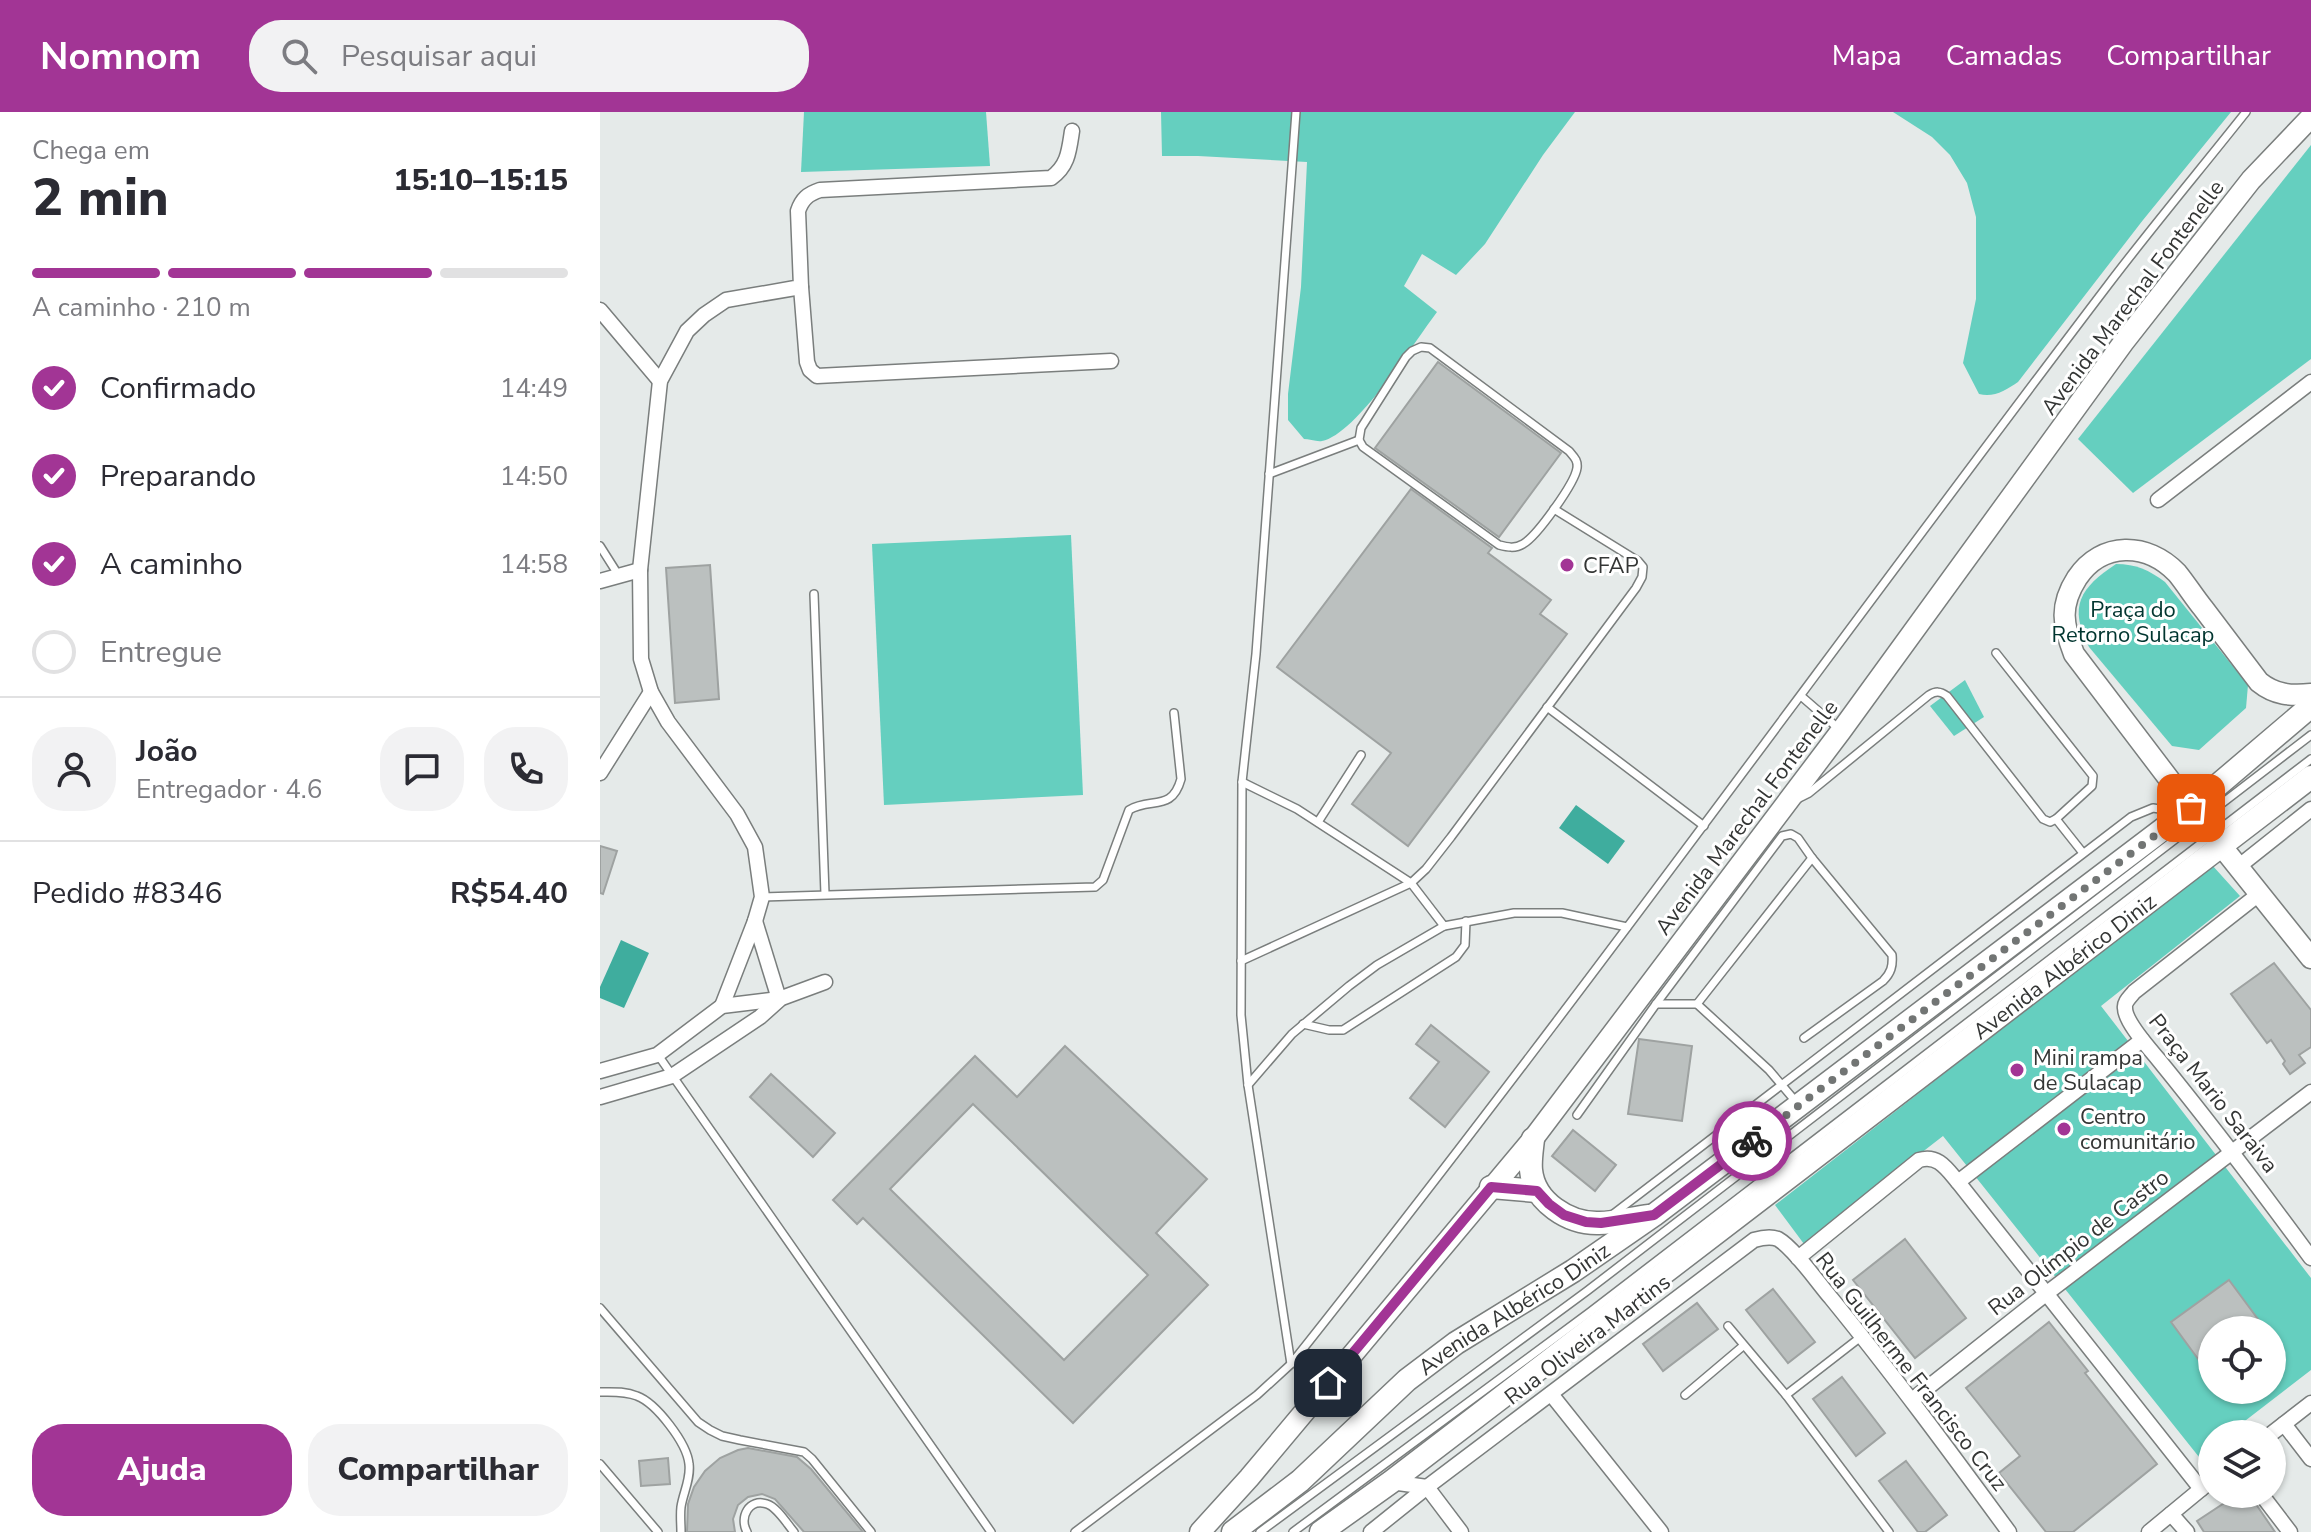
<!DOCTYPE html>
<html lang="pt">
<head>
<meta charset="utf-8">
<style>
  :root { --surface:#fff; --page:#f2f2f3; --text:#2b2b33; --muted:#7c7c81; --line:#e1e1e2; --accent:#a23595 }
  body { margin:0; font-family:"Nunito Sans",sans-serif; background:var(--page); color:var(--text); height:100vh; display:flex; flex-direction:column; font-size:30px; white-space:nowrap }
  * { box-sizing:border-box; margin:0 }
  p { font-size:26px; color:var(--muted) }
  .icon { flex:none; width:44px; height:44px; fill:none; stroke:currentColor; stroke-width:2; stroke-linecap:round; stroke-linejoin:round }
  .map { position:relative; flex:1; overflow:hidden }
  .panel { display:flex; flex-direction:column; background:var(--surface); width:600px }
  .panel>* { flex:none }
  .buttons { position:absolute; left:1598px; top:1204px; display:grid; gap:16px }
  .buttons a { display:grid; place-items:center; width:88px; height:88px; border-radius:50%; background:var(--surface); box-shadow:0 2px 6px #0004; font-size:40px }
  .pin { position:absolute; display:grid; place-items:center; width:68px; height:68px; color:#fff; margin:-34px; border-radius:16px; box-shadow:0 4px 12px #0006 }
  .courier { position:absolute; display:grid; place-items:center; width:80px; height:80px; margin:-40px; border:6px solid #a23595; border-radius:50%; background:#fff; color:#222; box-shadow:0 2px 10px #0007 }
  .headline em { font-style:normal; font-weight:800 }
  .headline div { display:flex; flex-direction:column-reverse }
  .headline { display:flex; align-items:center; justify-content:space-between; height:136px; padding:0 32px }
  h1 { font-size:52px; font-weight:800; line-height:60px }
  .bar { display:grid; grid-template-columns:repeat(4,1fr); gap:12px 8px; align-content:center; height:96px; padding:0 32px }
  .bar i { height:10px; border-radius:6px; background:var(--line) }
  .bar .active { background:var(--accent) }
  .bar p { grid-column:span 4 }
  .line { display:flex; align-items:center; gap:20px; padding:0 32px; border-top:2px solid var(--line) }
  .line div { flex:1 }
  .round { display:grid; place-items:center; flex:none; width:84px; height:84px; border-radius:32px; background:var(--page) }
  ol { padding:0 32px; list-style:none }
  li { display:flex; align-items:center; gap:24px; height:88px }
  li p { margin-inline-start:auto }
  li .icon { padding:8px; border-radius:50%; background:var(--accent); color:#fff; stroke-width:4 }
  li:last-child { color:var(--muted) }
  li i { width:44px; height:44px; border:4px solid var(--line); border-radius:50% }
  .button { display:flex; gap:16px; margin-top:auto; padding:16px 32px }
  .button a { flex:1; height:92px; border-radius:32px; background:var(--accent); color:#fff; font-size:32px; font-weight:800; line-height:92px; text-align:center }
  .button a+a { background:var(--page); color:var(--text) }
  header { display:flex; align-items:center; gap:48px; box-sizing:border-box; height:112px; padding:0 40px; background:var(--accent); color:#fff }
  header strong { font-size:38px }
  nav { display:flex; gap:44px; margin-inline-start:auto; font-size:28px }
  .search { width:560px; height:72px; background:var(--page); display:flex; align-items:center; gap:20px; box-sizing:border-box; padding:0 28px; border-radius:32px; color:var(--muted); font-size:30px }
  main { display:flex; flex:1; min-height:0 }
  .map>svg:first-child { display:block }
  .green { fill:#65cfbf; fill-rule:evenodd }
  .water { fill:#3fad9e }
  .building { fill:#bbc0bf; stroke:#9ea2a1; stroke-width:2; fill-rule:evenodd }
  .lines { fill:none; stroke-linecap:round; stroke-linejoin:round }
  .service-casing { stroke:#7a7e7d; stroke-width:10 }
  .minor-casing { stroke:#7a7e7d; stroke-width:17 }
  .secondary-casing { stroke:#7a7e7d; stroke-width:23 }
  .primary-casing { stroke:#7a7e7d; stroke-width:25 }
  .service { stroke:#fff; stroke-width:7 }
  .minor { stroke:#fff; stroke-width:14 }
  .secondary { stroke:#fff; stroke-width:20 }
  .primary { stroke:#fff; stroke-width:22 }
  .done { stroke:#727574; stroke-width:8; stroke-dasharray:0 14.4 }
  .route { stroke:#a23595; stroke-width:10 }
  .poi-dot { fill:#a23595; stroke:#fff; stroke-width:3 }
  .labels { text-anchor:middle; stroke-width:6; stroke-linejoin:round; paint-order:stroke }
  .street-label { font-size:22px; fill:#343635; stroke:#fff }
  .poi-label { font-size:22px; fill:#343635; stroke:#fff; text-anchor:start }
  .park-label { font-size:22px; fill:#00352f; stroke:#fff }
</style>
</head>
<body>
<header>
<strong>Nomnom</strong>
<div class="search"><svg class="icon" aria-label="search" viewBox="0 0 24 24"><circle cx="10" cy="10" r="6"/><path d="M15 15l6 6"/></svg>Pesquisar aqui</div>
<nav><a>Mapa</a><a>Camadas</a><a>Compartilhar</a></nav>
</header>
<main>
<section class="panel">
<div class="headline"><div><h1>2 min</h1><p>Chega em</p></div><em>15:10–15:15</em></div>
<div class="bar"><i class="active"></i><i class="active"></i><i class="active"></i><i></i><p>A caminho · 210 m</p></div>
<ol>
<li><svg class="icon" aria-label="check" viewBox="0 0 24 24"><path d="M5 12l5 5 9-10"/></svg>Confirmado<p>14:49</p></li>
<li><svg class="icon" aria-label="check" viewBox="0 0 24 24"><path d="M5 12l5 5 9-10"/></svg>Preparando<p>14:50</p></li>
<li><svg class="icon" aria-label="check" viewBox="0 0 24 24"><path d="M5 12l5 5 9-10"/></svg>A caminho<p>14:58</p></li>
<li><i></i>Entregue</li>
</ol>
<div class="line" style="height:144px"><a class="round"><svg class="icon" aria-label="person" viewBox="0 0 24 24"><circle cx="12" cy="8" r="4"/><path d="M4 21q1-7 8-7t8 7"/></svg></a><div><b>João</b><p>Entregador · 4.6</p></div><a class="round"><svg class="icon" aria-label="chat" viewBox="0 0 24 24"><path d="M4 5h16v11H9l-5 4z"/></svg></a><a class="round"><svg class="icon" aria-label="phone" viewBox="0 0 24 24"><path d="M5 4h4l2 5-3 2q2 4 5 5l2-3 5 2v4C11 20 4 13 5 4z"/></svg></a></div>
<div class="line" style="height:104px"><div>Pedido #8346</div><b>R$54.40</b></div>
<div class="button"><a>Ajuda</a><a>Compartilhar</a></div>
</section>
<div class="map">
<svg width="1711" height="1420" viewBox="0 0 1711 1420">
  <rect width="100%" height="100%" fill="#e5eae9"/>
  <!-- green -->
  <g class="green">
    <path d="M204,0h182l4,54 -189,6z"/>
    <path d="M561,0h414l-32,43 -58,89 -29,31 -34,-21 -18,32 33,26c-22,29 -81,123 -115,129 -5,1 -13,-2 -18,-2l-16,-19v-26l13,-107 6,-125 -109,-6h-36z"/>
    <path d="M1293,0h338l-88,108 -125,162c-12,8 -24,16 -39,12l-16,-31 13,-64v-82l-9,-34 -17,-28 -18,-18z"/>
    <path d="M1711,33v214l-178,134 -55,-54z"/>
    <path d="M471,423l12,260 -199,10 -12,-261z"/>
    <path d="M1516,452c20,0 33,6 49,18l83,103 -2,23 -47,42 -27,-4 -83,-99c-21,-41 -9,-59 27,-83z"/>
    <path d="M1365,568l19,37 -30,19 -24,-30z"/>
    <path d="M1612,753l28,31 -139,110 210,272v92l-83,64h-16v13l-13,10 -256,-321 -139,108 -29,-39zM1612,1218h60v60h-60z"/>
  </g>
  <!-- water -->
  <g class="water">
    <path d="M976,693l49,36 -17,23 -49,-36z"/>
    <path d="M21,828l28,13 -25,55 -24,-10v-11z"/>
  </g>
  <!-- building -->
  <g class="building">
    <path d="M838,250l123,91 -62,84 -124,-89z"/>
    <path d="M811,377l81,59 -4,5 63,47 -11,14 27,20 -159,212 -56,-42 39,-51 -114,-86z"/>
    <path d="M110,453l9,134 -44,4 -9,-135z"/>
    <path d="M0,734l17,5 -14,43 -3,-1z"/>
    <path d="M1674,851l37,47v37l-12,8 6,8 -15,11 -7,-10 2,-3 -14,-21 -4,3 -36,-49z"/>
    <path d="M831,913l58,47 -44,55 -35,-29 29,-36 -23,-18z"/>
    <path d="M1039,927l53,7 -10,75 -54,-7z"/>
    <path d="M465,934l142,133 -51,54 52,52 -135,138 -210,-205 -6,6 -24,-24 142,-144 42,41zM373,992l175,171 -84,85 -174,-171z"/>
    <path d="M171,962l64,59 -22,24 -63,-60z"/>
    <path d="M973,1018l43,35 -21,26 -43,-35z"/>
    <path d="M1305,1127l61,79 -51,40 -62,-78z"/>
    <path d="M1629,1168l37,50h-54v48l-41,-56z"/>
    <path d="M1173,1177l42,53 -27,21 -42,-53z"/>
    <path d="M1097,1191l21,26 -55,42 -20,-27z"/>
    <path d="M1449,1210l39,49 -3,2 72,91 -84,68h-27l-47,-59 21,-17 -54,-68z"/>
    <path d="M1242,1265l43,56 -29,23 -43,-57z"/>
    <path d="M148,1336l49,9 14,12 52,63h-59l-29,-33 -13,-5 -14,3 -10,8 -5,14 2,13h-48l1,-28 6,-17 11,-16 15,-13 18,-8z"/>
    <path d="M68,1346l2,26 -29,2 -2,-25z"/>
    <path d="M1306,1349l41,54 -22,17h-7l-39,-51z"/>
    <path d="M1638,1382h11l26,38h-71l-7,-11z"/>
  </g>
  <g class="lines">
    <!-- service casing -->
    <g class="service-casing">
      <g id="service">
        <path d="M696,0l-40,542 -14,128 -1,233 7,70 43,279c281,-353 544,-720 817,-1079 44,-58 92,-115 138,-173"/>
        <path d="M821,235l9,1 139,103c5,6 9,9 8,17 -2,15 -40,68 -54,76 -8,5 -16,3 -24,1l-136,-98 -4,-7 2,-12 45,-71 6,-6z"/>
        <path d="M669,362l90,-34"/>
        <path d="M0,434l19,30"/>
        <path d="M214,482l11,300"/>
        <path d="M1201,584l38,33"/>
        <path d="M947,595l157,119"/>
        <path d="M642,670l55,27 114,74 33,43"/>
        <path d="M1199,686l10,-5 120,-98c7,-4 11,-4 18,1l96,123 7,3 6,-3 36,-33 1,-10 -97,-123"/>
        <path d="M1456,707l27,34"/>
        <path d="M718,710l43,-67"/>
        <path d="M162,785l333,-10 8,-7 26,-70c22,-13 43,2 52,-31l-7,-66"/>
        <path d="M641,849l170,-78 15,-14 25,-32 185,-249 6,-11 1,-10 -5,-6 -84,-52"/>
        <path d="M1056,892h41l72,66 28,33"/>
        <path d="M1097,892l115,-146"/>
        <path d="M703,912l26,6h14l113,-73 9,-12 1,-24"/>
        <path d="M58,943l333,477"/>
        <path d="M648,973l44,-51 57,-48 28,-21 67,-39 70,-13h48l65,14"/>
        <path d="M977,1003l79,-111 126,-168 9,-2 7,4 14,20 80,97c1,11 -1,18 -9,26l-79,57"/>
        <path d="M1012,1103l519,-398 22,-9 26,4"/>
        <path d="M0,1196l98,114 12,8 12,6 18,4 64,12 8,7 59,73"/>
        <path d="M1128,1214l58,69 103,137"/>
        <path d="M0,1280c12,0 25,-1 37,4 19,7 50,47 52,68 2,15 -6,29 -8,43 -1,8 0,17 0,25"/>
        <path d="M1085,1283l58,-49"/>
        <path d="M1186,1283l76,-59"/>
        <path d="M0,1352l58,68"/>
        <path d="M147,1420c-8,-15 2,-34 20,-28 10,3 20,20 27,28"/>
        <path d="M475,1420l182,-137 34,-31"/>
        <path d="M660,1420l327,-241 724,-556"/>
        <path d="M693,1420l297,-220 721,-553"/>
      </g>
    </g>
    <!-- minor casing -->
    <g class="minor-casing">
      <g id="minor">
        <path d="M201,175l6,75 3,8 7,6 294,-15"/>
        <path d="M0,198l60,71"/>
        <path d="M1558,388l153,-118"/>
        <path d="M0,469l40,-11"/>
        <path d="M0,661l51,-81"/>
        <path d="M1638,755l73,-58"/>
        <path d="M1659,782l-125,98c-4,5 -10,10 -9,16 0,14 24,40 33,51 53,65 103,131 153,199"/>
        <path d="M155,809l24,78"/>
        <path d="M122,894l33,-85 7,-24 -7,-50 -18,-33 -69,-92 -17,-30 -10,-33 -1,-89 20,-189 27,-50 17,-16 22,-15 75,-13 -3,-76c4,-12 10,-17 22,-21l231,-12c17,-12 18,-27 21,-47"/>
        <path d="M0,959l57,-16 65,-49 57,-7 46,-17"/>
        <path d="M0,985l72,-21 88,-59 19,-17"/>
        <path d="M1358,1070l184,-142"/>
        <path d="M1198,1146l121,-98c19,-6 28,9 39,22l243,307"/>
        <path d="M951,1282l110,138"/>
        <path d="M1312,1288l135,-107 264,-201"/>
        <path d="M1684,1312l27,35"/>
        <path d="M1671,1322l40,-31"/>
        <path d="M791,1370l36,5 34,45"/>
        <path d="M1661,1382l29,38"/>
        <path d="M1571,1402l16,18"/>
        <path d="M771,1420l56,-45 327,-247c7,-2 16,-4 24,-1 16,9 40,44 53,59 62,76 120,155 178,234"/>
        <path d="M1549,1420l63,-52"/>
      </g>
    </g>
    <!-- secondary casing -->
    <g class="secondary-casing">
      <g id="secondary">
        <path d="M1711,582c-20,2 -36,1 -52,-12 -19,-25 -37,-49 -56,-74 -9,-11 -17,-24 -26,-35 -30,-31 -75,-32 -100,5 -18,28 -14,47 -3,76l117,154 120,150"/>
        <path d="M600,1420l49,-54 284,-339 308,-408 282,-388 128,-163 60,-63"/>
      </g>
    </g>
    <!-- primary casing -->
    <g class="primary-casing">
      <g id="primary">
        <path d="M933,1027c-1,10 -3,21 -2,31 3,32 38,54 68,53 16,0 33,-5 50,-7"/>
        <path d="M891,1075l46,4"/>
        <path id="s1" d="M633,1420l67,-51 107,-101 49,-37 117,-72 81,-56 537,-407 120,-102"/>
        <path id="s2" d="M721,1420l70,-50 920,-705"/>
      </g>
    </g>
    <!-- service -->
    <use href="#service" class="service"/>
    <!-- minor -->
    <use href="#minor" class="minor"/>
    <!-- secondary -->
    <use href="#secondary" class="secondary"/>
    <!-- primary -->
    <use href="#primary" class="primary"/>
  </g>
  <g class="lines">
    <!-- done -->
    <path class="done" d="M1152,1029l439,-333"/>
    <!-- route -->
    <path class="route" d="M728,1271l163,-196 46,4 12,13 15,11 22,7 15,1 53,-8 98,-74"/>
  </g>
  <!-- markers -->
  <g class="poi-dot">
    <circle cx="967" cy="453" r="8"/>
    <circle cx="1417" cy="958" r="8"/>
    <circle cx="1464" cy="1017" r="8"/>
  </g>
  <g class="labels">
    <!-- street labels -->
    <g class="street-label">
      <text transform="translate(1532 185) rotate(-53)" y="8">Avenida Marechal Fontenelle</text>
      <text transform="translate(1146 705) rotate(-53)" y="8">Avenida Marechal Fontenelle</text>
      <text dy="8" stroke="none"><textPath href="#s2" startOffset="934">Avenida Albérico Diniz</textPath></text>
      <text transform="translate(1614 981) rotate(52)" y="8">Praça Mario Saraiva</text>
      <text transform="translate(1478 1130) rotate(-38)" y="8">Rua Olímpio de Castro</text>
      <text dy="8" stroke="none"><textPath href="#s1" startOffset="360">Avenida Albérico Diniz</textPath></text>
      <text transform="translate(987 1227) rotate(-37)" y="8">Rua Oliveira Martins</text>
      <text transform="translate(1312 1259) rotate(52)" y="8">Rua Guilherme Francisco Cruz</text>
    </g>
    <!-- poi labels -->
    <g class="poi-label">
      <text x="983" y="461">CFAP</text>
      <text x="1433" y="953">Mini rampa<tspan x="1433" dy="25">de Sulacap</tspan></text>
      <text x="1480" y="1012">Centro<tspan x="1480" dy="25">comunitário</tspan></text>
    </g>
    <!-- park labels -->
    <g class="park-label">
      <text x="1533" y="505">Praça do<tspan x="1533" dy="25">Retorno Sulacap</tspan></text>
    </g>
  </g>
</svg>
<div class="buttons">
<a><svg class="icon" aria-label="locate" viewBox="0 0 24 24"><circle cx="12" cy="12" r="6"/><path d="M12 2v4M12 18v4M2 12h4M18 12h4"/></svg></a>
<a><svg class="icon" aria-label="layers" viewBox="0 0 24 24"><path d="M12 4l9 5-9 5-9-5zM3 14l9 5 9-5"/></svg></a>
</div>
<div class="pin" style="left:1591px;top:696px;background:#ea580c"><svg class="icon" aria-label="bag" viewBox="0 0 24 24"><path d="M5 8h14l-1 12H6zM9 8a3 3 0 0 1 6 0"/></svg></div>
<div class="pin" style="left:728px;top:1271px;background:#1f2937"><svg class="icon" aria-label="home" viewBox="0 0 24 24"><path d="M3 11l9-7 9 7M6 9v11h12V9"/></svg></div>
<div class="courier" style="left:1152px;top:1029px"><svg class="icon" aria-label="bike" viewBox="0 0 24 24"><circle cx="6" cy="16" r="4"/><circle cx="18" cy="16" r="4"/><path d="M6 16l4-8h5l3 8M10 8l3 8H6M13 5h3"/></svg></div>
</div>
</main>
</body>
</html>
